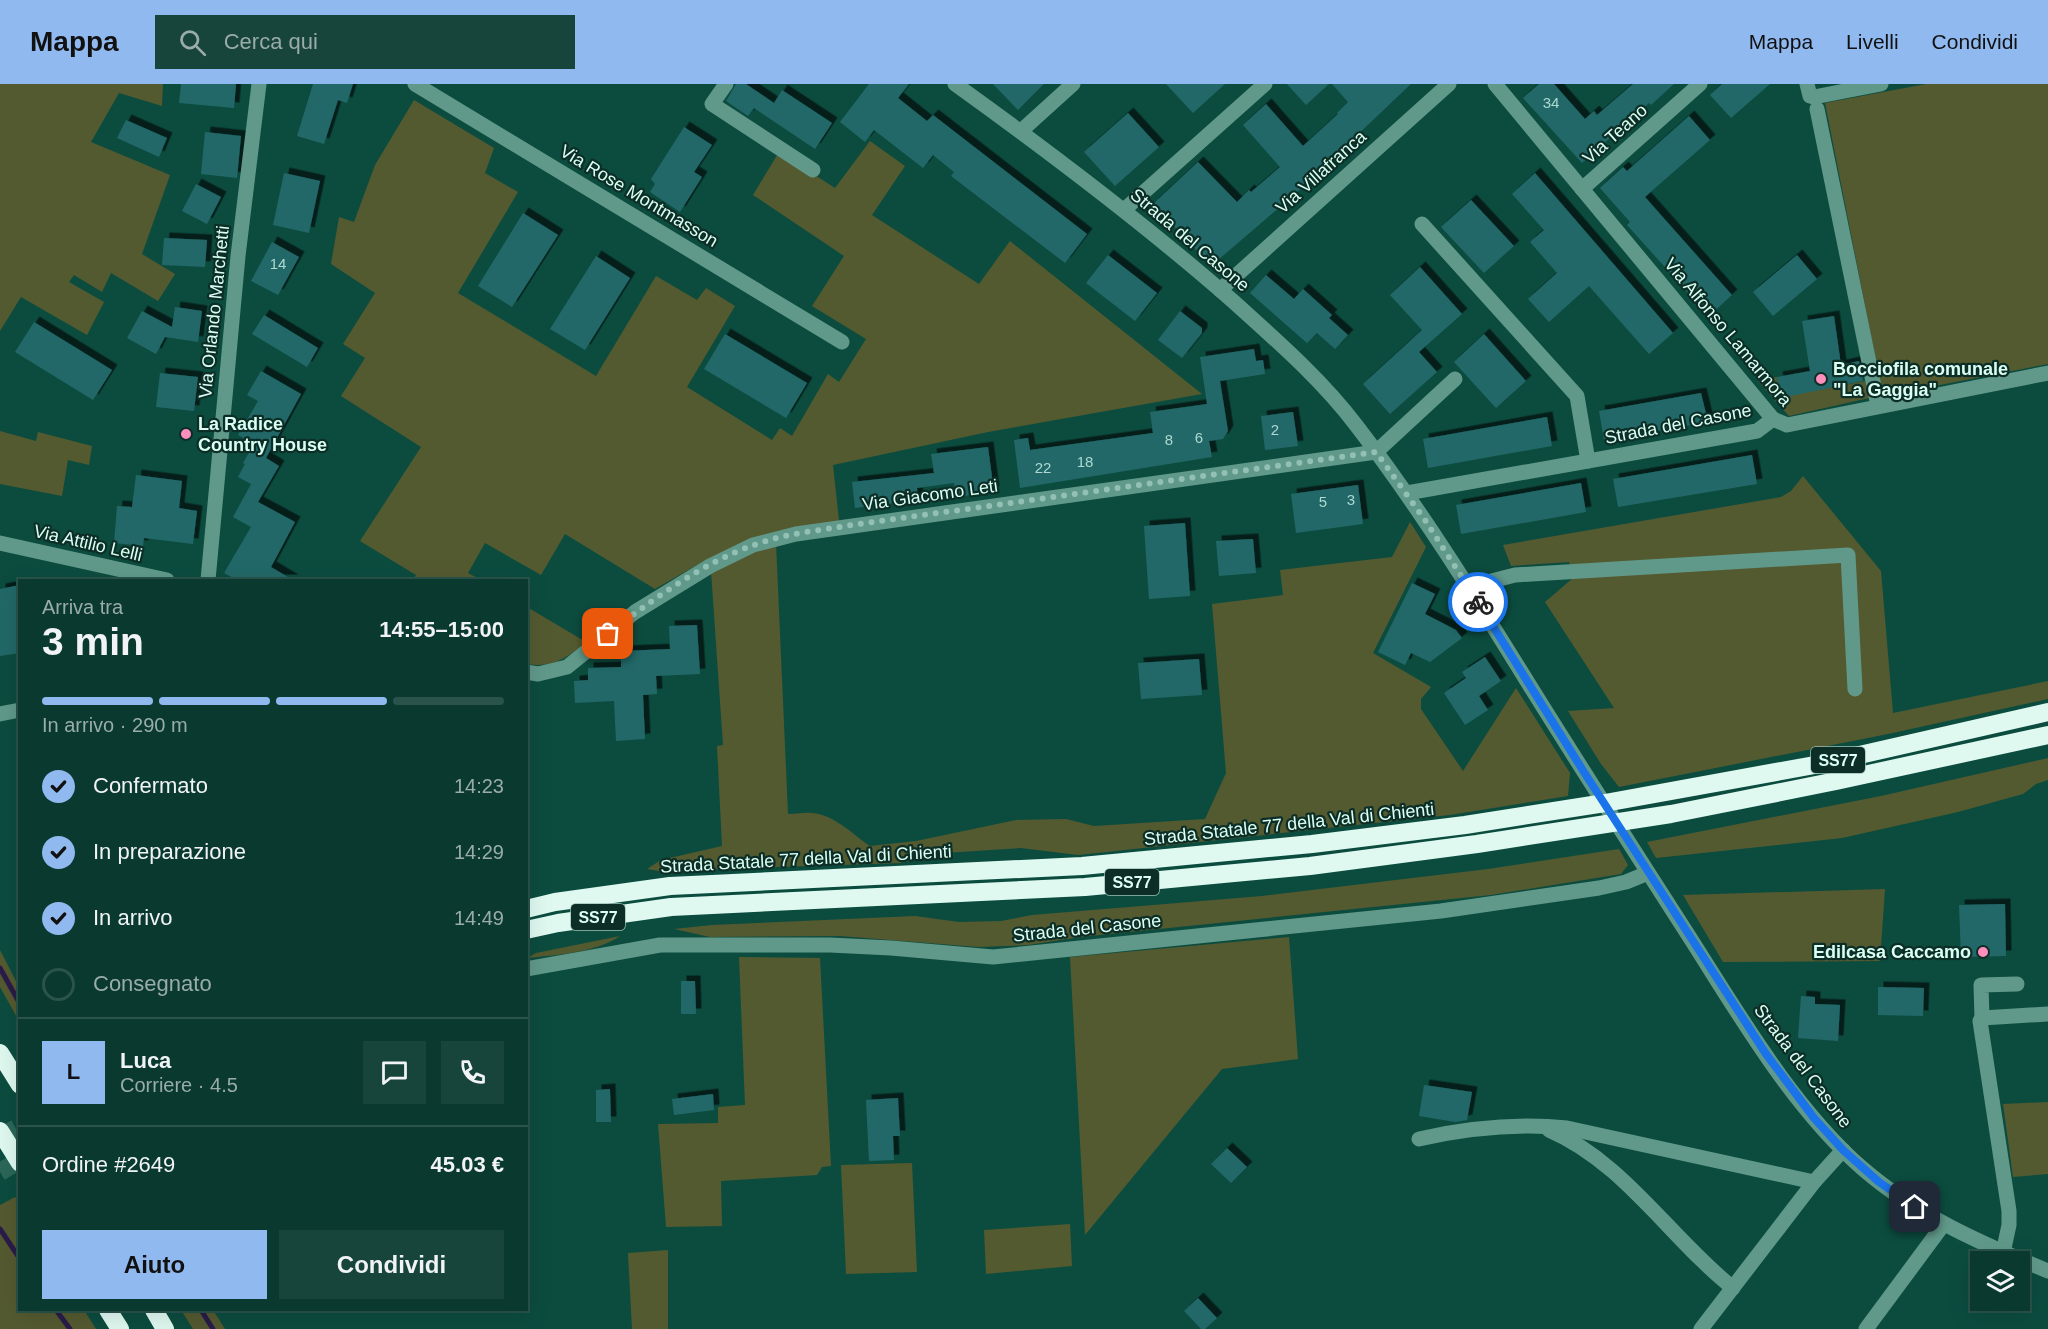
<!DOCTYPE html>
<html lang="it">
<head>
<meta charset="utf-8">
<style>
  :root { --surface:#09392f; --page:#17443b; --text:#f1f3f6; --muted:#99acaa; --line:#29534b; --accent:#90b9f0 }
  body { margin:0; font-family:Helvetica,sans-serif; background:var(--page); color:var(--text); height:100vh; display:flex; flex-direction:column; font-size:22px; white-space:nowrap }
  * { box-sizing:border-box; margin:0 }
  p { font-size:20px; color:var(--muted) }
  .icon { flex:none; width:33px; height:33px; fill:none; stroke:currentColor; stroke-width:2; stroke-linecap:round; stroke-linejoin:round }
  .map { position:relative; flex:1; overflow:hidden }
  .sheet { position:absolute; left:18px; top:495px; width:510px; height:732px; display:flex; flex-direction:column; background:var(--surface); border-radius:0px; box-shadow:0 6px 24px #0002,0 0 0 2px var(--line) }
  .sheet>* { flex:none }
  .fabs { position:absolute; left:1970px; top:1167px; display:grid; gap:12px }
  .fabs a { display:grid; place-items:center; width:60px; height:60px; border-radius:0px; background:var(--surface); box-shadow:0 6px 24px #0002,0 0 0 2px var(--line); font-size:30px }
  .pin { position:absolute; display:grid; place-items:center; width:51px; height:51px; color:#fff; margin:-26px; border-radius:12px; box-shadow:0 3px 9px #0006 }
  .courier { position:absolute; display:grid; place-items:center; width:60px; height:60px; margin:-30px; border:4px solid #1a73e8; border-radius:50%; background:#fff; color:#222; box-shadow:0 2px 8px #0007 }
  .overview em { font-style:normal; font-weight:700 }
  .overview div { display:flex; flex-direction:column-reverse }
  .overview { display:flex; align-items:center; justify-content:space-between; height:102px; padding:0 24px }
  h1 { font-size:39px; font-weight:700; line-height:45px }
  .bar { display:grid; grid-template-columns:repeat(4,1fr); gap:9px 6px; align-content:center; height:72px; padding:0 24px }
  .bar i { height:8px; border-radius:4px; background:var(--line) }
  .bar .active { background:var(--accent) }
  .bar p { grid-column:span 4 }
  .line { display:flex; align-items:center; gap:15px; padding:0 24px; border-top:2px solid var(--line) }
  .line div { flex:1 }
  .round { display:grid; place-items:center; flex:none; width:63px; height:63px; border-radius:0px; background:var(--page) }
  ol { padding:0 24px; list-style:none }
  li { display:flex; align-items:center; gap:18px; height:66px }
  li p { margin-inline-start:auto }
  li .icon { padding:6px; border-radius:50%; background:var(--accent); color:#111; stroke-width:4 }
  li:last-child { color:var(--muted) }
  li i { width:33px; height:33px; border:3px solid var(--line); border-radius:50% }
  .action { display:flex; gap:12px; margin-top:auto; padding:12px 24px }
  .action a { flex:1; height:69px; border-radius:0px; background:var(--accent); color:#111; font-size:24px; font-weight:700; line-height:69px; text-align:center }
  .action a+a { background:var(--page); color:var(--text) }
  header { display:flex; align-items:center; gap:36px; box-sizing:border-box; height:84px; padding:0 30px; background:var(--accent); color:#111 }
  header strong { font-size:28px }
  nav { display:flex; gap:33px; margin-inline-start:auto; font-size:21px }
  .search { width:420px; height:54px; background:var(--page); display:flex; align-items:center; gap:15px; box-sizing:border-box; padding:0 21px; border-radius:0px; color:var(--muted); font-size:22px }
  .map>svg:first-child { display:block }
  .green { fill:#545a30 }
  .lines { fill:none; stroke-linecap:round; stroke-linejoin:round }
  .stream { stroke:#2a1b4a; stroke-width:5 }
  .building { fill:#226868; filter:url(#shadow) }
  .highway-tunnel { stroke:#2b675a; stroke-width:18; stroke-dasharray:18 9; stroke-linecap:butt }
  .minor { stroke:#60998a; stroke-width:15 }
  .highway { stroke:#dff9f1; stroke-width:18 }
  .done { stroke:#92c0b4; stroke-width:6; stroke-dasharray:0 10.8 }
  .route { stroke:#1a73e8; stroke-width:8 }
  .poi-dot { fill:#fe8ebc; stroke:#0d2e26; stroke-width:2 }
  .labels { text-anchor:middle; stroke-width:4.5; stroke-linejoin:round; paint-order:stroke }
  .number-label { font-size:15px; fill:#acd9d0 }
  .shield { fill:#0d2e26; stroke:#9cc0b6; stroke-width:1.5 }
  .shield-label { font-size:16px; font-weight:bold; fill:#dafff3 }
  .street-label { font-size:18px; fill:#dafff3; stroke:#0d2e26 }
  .poi-label { font-size:18px; font-weight:bold; fill:#dafff3; stroke:#0d2e26; text-anchor:start }
</style>
</head>
<body>
<header>
<strong>Mappa</strong>
<div class="search"><svg class="icon" aria-label="search" viewBox="0 0 24 24"><circle cx="10" cy="10" r="6"/><path d="M15 15l6 6"/></svg>Cerca qui</div>
<nav><a>Mappa</a><a>Livelli</a><a>Condividi</a></nav>
</header>
<div class="map">
<svg width="2048" height="1245" viewBox="0 0 2048 1245">
  <defs>
    <filter id="shadow"><feDropShadow dx="5.5" dy="-5.5" stdDeviation="0" flood-color="#0009"/></filter>
  </defs>
  <rect width="100%" height="100%" fill="#0c4c3f"/>
  <!-- green -->
  <g class="green">
    <path d="M0,0h163l-1,22 -43,-13 -28,49 79,33 -28,79 33,20 -17,27 -47,-28 -9,19 -28,-17 -5,7 35,20 -17,33 -66,-38 -21,34z"/>
    <path d="M1926,0h122v280l-165,32 -58,-293z"/>
    <path d="M414,16l80,48 -9,25 33,19 -60,101 138,83 60,-100 41,24 9,-12 29,18 -48,81 85,53 8,-12 12,8 36,-62 11,8 27,-43 -54,-33 32,-50 -91,-61 26,-43 56,36 35,-47 35,25 -33,49 107,69 31,-43 192,153 -214,38 -155,33 6,56 -135,40 -49,28 -90,-55 -24,41 -56,-32 -17,30 13,7h-68l3,-5 -56,-34 61,-94 -80,-51 24,-38 -22,-14 32,-51 -44,-29 8,-47 15,5 21,-57z"/>
    <path d="M1777,293l4,20 84,-16 4,17 -80,18 -31,-35z"/>
    <path d="M0,347l36,10 2,-9 54,14 -3,19 -21,-5 -6,36 -62,-12z"/>
    <path d="M1803,392l78,95 12,142 155,-32v18l-160,35 -269,53 -18,-23 -33,-53 46,-3 -69,-106 28,-24 -4,-16 -58,4 -8,-21 278,-48 10,-6z"/>
    <path d="M1410,438l16,25 -53,106 58,34 -10,12v10l42,62 53,-83 54,85 -2,23 -118,19 -372,40 -57,-7 -77,5 -43,10 -242,8 -12,-2 14,-9 61,-14 -5,-100 6,-1 -12,-174 25,-12 40,-16 12,271c8,0 16,-2 24,-1 23,2 40,21 58,33l46,-5 100,-21 50,-1 28,7 111,-7 21,-46 -14,-169 71,-9 -3,-25 112,-13z"/>
    <path d="M527,523l59,35c-19,16 -33,26 -59,22z"/>
    <path d="M2048,674v22l-12,4 -13,10 -65,18 -116,26 -186,20 -9,-16 234,-46z"/>
    <path d="M1619,765l9,16 -7,9 -130,21 -411,42 -52,8 -50,2 -138,-11 -130,1 -36,-8 38,-4 203,-9 44,6 42,-1 31,-6 230,-19 226,-27z"/>
    <path d="M1885,805l-5,72 -157,1 -40,-67z"/>
    <path d="M620,852c-25,17 -64,19 -93,22l9,-5z"/>
    <path d="M1289,853l9,122 -76,10 -137,166 -15,-278z"/>
    <path d="M0,866l19,37v34l-19,-34z"/>
    <path d="M739,873l81,1 11,208 -9,1 -5,8 -96,6 1,45 -56,1 -8,-103 60,-1v-16l27,-2z"/>
    <path d="M2048,1018v72l-35,3 -10,-73z"/>
    <path d="M912,1079l5,109 -71,2 -5,-109z"/>
    <path d="M15,1113l5,7v106h64l12,19h-96v-124z"/>
    <path d="M1070,1140l2,42 -86,8 -2,-44z"/>
    <path d="M668,1166v79h-36l-4,-76z"/>
    <path d="M181,1226h32l12,19h-32z"/>
  </g>
  <g class="lines">
    <!-- stream -->
    <g class="stream">
      <path d="M0,884l20,36"/>
      <path d="M0,1145l20,30"/>
      <path d="M56,1226l14,19"/>
      <path d="M201,1226l12,19"/>
    </g>
  </g>
  <!-- building -->
  <g class="building">
    <path d="M181,0h55l-2,24 -55,-5z"/>
    <path d="M313,0h40l-6,19 -9,-3 -14,44 -27,-8z"/>
    <path d="M736,0h10l28,19 8,-13 50,33 -17,26 -61,-41 -6,8 -22,-15z"/>
    <path d="M869,0h40l-11,14 29,23 6,-6 154,119 -22,29 -114,-87 3,-4 -21,-17 -10,13 -49,-38 -9,12 -25,-20z"/>
    <path d="M993,0h51l-26,26z"/>
    <path d="M1166,0h59l-32,29z"/>
    <path d="M1287,0h42l-23,21z"/>
    <path d="M1332,0h79l-61,58 2,3 -141,121 -58,-62 45,-42 39,40 12,-12 2,2 29,-25 -37,-42 23,-21 37,42 35,-32 -1,-1 11,-11z"/>
    <path d="M1539,0h15l31,35 9,-8 3,4 36,-31h41l-23,21 -2,-2 -67,60 -59,-65z"/>
    <path d="M1722,0h48l-39,34 -21,-23z"/>
    <path d="M1128,29l31,34 -44,39 -31,-34z"/>
    <path d="M1689,32l21,24 -65,57 87,98 -23,21 -82,-91 3,-3 -30,-34 23,-21 4,4z"/>
    <path d="M126,36l41,18 -8,19 -42,-19z"/>
    <path d="M684,43l28,18 -18,27 8,5 -22,35 -30,-20 5,-8 -4,-5z"/>
    <path d="M205,48l36,4 -4,42 -36,-4z"/>
    <path d="M284,89l36,8 -11,52 -36,-8z"/>
    <path d="M1535,89l138,160 -24,21 -60,-68 -40,36 -21,-23 29,-26 -27,-31 14,-12 -32,-36z"/>
    <path d="M196,100l25,13 -14,27 -25,-13z"/>
    <path d="M1471,116l43,46 -30,27 -43,-46z"/>
    <path d="M523,129l35,22 -46,72 -34,-21z"/>
    <path d="M164,154l43,2 -2,27 -43,-2z"/>
    <path d="M272,158l27,15 -21,38 -27,-14z"/>
    <path d="M1108,171l49,38 -22,28 -49,-38z"/>
    <path d="M1797,171l20,24 -44,37 -20,-24z"/>
    <path d="M596,172l34,22 -45,72 -35,-21z"/>
    <path d="M1420,183l42,47 -43,38 18,20 -47,42 -27,-30 59,-54 -32,-35z"/>
    <path d="M1266,191l28,24 9,-10 29,26 -3,3 19,17 -13,14 -18,-16 -10,10 -57,-50z"/>
    <path d="M175,223l27,4 -4,31 -33,-5 -9,17 -29,-16 15,-27 30,16z"/>
    <path d="M1180,227l22,17v5l-20,25 -24,-18z"/>
    <path d="M264,231l54,33 -11,19 -55,-33z"/>
    <path d="M1834,232l7,49 18,-4 4,20 -82,17 -4,-21 33,-6 -8,-50z"/>
    <path d="M34,238l78,48 -19,30 -78,-48z"/>
    <path d="M725,250l82,49 -21,35 -82,-49z"/>
    <path d="M1484,250l42,47 -30,27 -42,-46z"/>
    <path d="M1254,265l2,12 7,-1 2,14 -45,7 8,50 -5,8 -14,2 3,16 -192,31 -6,-48 14,-2 2,12 123,-17 -3,-21 57,-8 -7,-47z"/>
    <path d="M261,287l40,23 -35,64 13,8 -21,36 37,20 -24,45 22,13h-56l-13,-7 27,-46 -18,-10 18,-33 -13,-7 7,-13 -2,-1 11,-19 -16,-9 20,-34 -11,-6z"/>
    <path d="M160,289l38,4 -4,34 -38,-4z"/>
    <path d="M1701,309l7,29 -104,18 -5,-29z"/>
    <path d="M1293,328l5,34 -33,4 -4,-34z"/>
    <path d="M1547,333l5,29 -124,22 -5,-29z"/>
    <path d="M988,363l6,45 -38,5 -2,-14 -37,5 1,12 -63,8 -3,-26 82,-9 -3,-19z"/>
    <path d="M1752,371l5,29 -139,23 -5,-28z"/>
    <path d="M136,391l46,6 -3,27 18,3 -4,33 -49,-6 -1,8 -29,-3 3,-37 15,1z"/>
    <path d="M1581,399l5,29 -125,22 -5,-29z"/>
    <path d="M1358,401l5,39 -67,9 -5,-39z"/>
    <path d="M1185,439l5,73 -41,3 -5,-73z"/>
    <path d="M1253,455l3,34 -37,3 -3,-35z"/>
    <path d="M1412,499l23,11 -10,20 31,16 6,8 -32,24 -19,-9 -6,12 -27,-13z"/>
    <path d="M20,501v68l-20,3v-67z"/>
    <path d="M697,541l3,49 -44,2 1,18 -14,1 2,44 -29,2 -2,-40 -39,2 -1,-22 14,-1v-12l33,-1v-16l49,-2 -1,-23z"/>
    <path d="M1485,573l16,24 -22,15 9,14 -23,15 -21,-32 22,-15 -4,-6z"/>
    <path d="M1199,575l3,36 -61,4 -3,-36z"/>
    <path d="M2005,820l1,52 -45,1 -2,-52z"/>
    <path d="M681,897h14l1,33h-15z"/>
    <path d="M1878,903l46,1 -1,28 -45,-1z"/>
    <path d="M1801,912l14,1v7l25,1 -2,36 -40,-3z"/>
    <path d="M1424,1001l48,7 -5,28 -12,2 -36,-6z"/>
    <path d="M610,1005l1,33h-15v-32z"/>
    <path d="M713,1010l1,16 -40,5 -2,-16z"/>
    <path d="M898,1014l2,38h-7l1,24 -25,1 -3,-61z"/>
    <path d="M1227,1064l20,19 -16,16 -20,-19z"/>
    <path d="M1198,1214l19,20 -12,11h-4l-17,-18z"/>
  </g>
  <g class="lines">
    <!-- highway-tunnel -->
    <g class="highway-tunnel">
      <path d="M0,1053l20,-11"/>
      <path d="M0,1088l20,-12"/>
    </g>
    <!-- minor -->
    <g class="minor">
      <path d="M415,0l427,258"/>
      <path d="M726,0l-14,20 101,66"/>
      <path d="M955,0c96,69 190,140 279,218 43,39 87,77 122,123 64,83 119,172 174,261 51,82 103,163 155,244 51,79 105,175 177,238 54,47 120,76 186,103"/>
      <path d="M1495,0l278,335 14,6 261,-52"/>
      <path d="M1807,0l3,12 4,1 67,-13"/>
      <path d="M1817,25l61,297"/>
      <path d="M1021,47l52,-47"/>
      <path d="M1582,105l118,-105"/>
      <path d="M1125,125l140,-125"/>
      <path d="M1422,140l155,172 11,65"/>
      <path d="M1220,206l229,-206"/>
      <path d="M1407,409l350,-62 16,-12"/>
      <path d="M0,459l167,37"/>
      <path d="M208,496l30,-324 21,-172"/>
      <path d="M1468,503l47,-12 333,-20 7,134"/>
      <path d="M526,588l12,2 29,-7 68,-55 75,-46 43,-21 43,-11 580,-82 79,-73"/>
      <path d="M0,630l20,-4"/>
      <path d="M526,885l134,-24h170l61,3 102,9 448,-46 158,-23 27,-6 22,-9"/>
      <path d="M1982,934l-1,-33 36,-1"/>
      <path d="M1549,1046c75,32 121,108 184,158"/>
      <path d="M1419,1055c49,-11 98,-16 148,-11l247,54"/>
      <path d="M2003,1169l6,-28v-14l-29,-190 2,-3 66,-4"/>
      <path d="M1701,1245l113,-147 29,-32"/>
      <path d="M1866,1245l77,-104"/>
    </g>
    <!-- highway -->
    <g class="highway">
      <path d="M526,825l29,-7 115,-16 412,-20 230,-22 153,-19 140,-22 215,-39 228,-52"/>
      <path d="M526,846l32,-7 113,-16 414,-20 225,-21 167,-22 194,-30 165,-33 212,-46"/>
      <path d="M0,969l20,32"/>
      <path d="M0,1047l20,32"/>
      <path d="M108,1226l12,19"/>
      <path d="M154,1226l11,19"/>
    </g>
  </g>
  <g class="lines">
    <!-- done -->
    <path class="done" d="M608,550c42,-33 96,-72 146,-89 30,-11 61,-14 91,-19l531,-74 49,68 53,82"/>
    <!-- route -->
    <path class="route" d="M1478,518l104,167 184,285 48,64 29,32 36,32 36,25"/>
  </g>
  <!-- markers -->
  <g class="poi-dot">
    <circle cx="1821" cy="295" r="6"/>
    <circle cx="186" cy="350" r="6"/>
    <circle cx="1983" cy="868" r="6"/>
  </g>
  <g class="labels">
    <!-- number labels -->
    <g class="number-label">
      <text x="1551" y="24">34</text>
      <text x="278" y="185">14</text>
      <text x="1275" y="351">2</text>
      <text x="1199" y="359">6</text>
      <text x="1169" y="361">8</text>
      <text x="1085" y="383">18</text>
      <text x="1043" y="389">22</text>
      <text x="1351" y="421">3</text>
      <text x="1323" y="423">5</text>
    </g>
    <!-- shield labels -->
    <g class="shield">
      <rect x="1811" y="663" width="54" height="26" rx="4.5"/>
      <rect x="1105" y="785" width="54" height="26" rx="4.5"/>
      <rect x="571" y="820" width="54" height="26" rx="4.5"/>
    </g>
    <g class="shield-label">
      <text x="1838" y="682">SS77</text>
      <text x="1132" y="804">SS77</text>
      <text x="598" y="839">SS77</text>
    </g>
    <!-- street labels -->
    <g class="street-label">
      <text transform="translate(1615 50) rotate(-42)" y="6">Via Teano</text>
      <text transform="translate(1321 88) rotate(-42)" y="6">Via Villafranca</text>
      <text transform="translate(639 112) rotate(31)" y="6">Via Rose Montmasson</text>
      <text transform="translate(1190 156) rotate(40)" y="6">Strada del Casone</text>
      <text transform="translate(214 228) rotate(-84)" y="6">Via Orlando Marchetti</text>
      <text transform="translate(1728 248) rotate(50)" y="6">Via Alfonso Lamarmora</text>
      <text transform="translate(1678 340) rotate(-11)" y="6">Strada del Casone</text>
      <text transform="translate(930 411) rotate(-8)" y="6">Via Giacomo Leti</text>
      <text transform="translate(88 459) rotate(13)" y="6">Via Attilio Lelli</text>
      <text transform="translate(1289 740) rotate(-6)" y="6">Strada Statale 77 della Val di Chienti</text>
      <text transform="translate(806 775) rotate(-3)" y="6">Strada Statale 77 della Val di Chienti</text>
      <text transform="translate(1087 844) rotate(-6)" y="6">Strada del Casone</text>
      <text transform="translate(1803 982) rotate(53)" y="6">Strada del Casone</text>
    </g>
    <!-- poi labels -->
    <g class="poi-label">
      <text x="1833" y="291">Bocciofila comunale<tspan x="1833" dy="21">"La Gaggia"</tspan></text>
      <text x="198" y="346">La Radice<tspan x="198" dy="21">Country House</tspan></text>
      <text x="1971" y="874" text-anchor="end">Edilcasa Caccamo</text>
    </g>
  </g>
</svg>
<div class="fabs">
<a><svg class="icon" aria-label="layers" viewBox="0 0 24 24"><path d="M12 4l9 5-9 5-9-5zM3 14l9 5 9-5"/></svg></a>
</div>
<div class="pin" style="left:608px;top:550px;background:#ea580c"><svg class="icon" aria-label="bag" viewBox="0 0 24 24"><path d="M5 8h14l-1 12H6zM9 8a3 3 0 0 1 6 0"/></svg></div>
<div class="pin" style="left:1915px;top:1123px;background:#1f2937"><svg class="icon" aria-label="home" viewBox="0 0 24 24"><path d="M3 11l9-7 9 7M6 9v11h12V9"/></svg></div>
<div class="courier" style="left:1478px;top:518px"><svg class="icon" aria-label="bike" viewBox="0 0 24 24"><circle cx="6" cy="16" r="4"/><circle cx="18" cy="16" r="4"/><path d="M6 16l4-8h5l3 8M10 8l3 8H6M13 5h3"/></svg></div>
<section class="sheet">
<div class="overview"><div><h1>3 min</h1><p>Arriva tra</p></div><em>14:55–15:00</em></div>
<div class="bar"><i class="active"></i><i class="active"></i><i class="active"></i><i></i><p>In arrivo · 290 m</p></div>
<ol>
<li><svg class="icon" aria-label="check" viewBox="0 0 24 24"><path d="M5 12l5 5 9-10"/></svg>Confermato<p>14:23</p></li>
<li><svg class="icon" aria-label="check" viewBox="0 0 24 24"><path d="M5 12l5 5 9-10"/></svg>In preparazione<p>14:29</p></li>
<li><svg class="icon" aria-label="check" viewBox="0 0 24 24"><path d="M5 12l5 5 9-10"/></svg>In arrivo<p>14:49</p></li>
<li><i></i>Consegnato</li>
</ol>
<div class="line" style="height:108px"><b class="round" style="background:var(--accent);color:#111">L</b><div><b>Luca</b><p>Corriere · 4.5</p></div><a class="round"><svg class="icon" aria-label="chat" viewBox="0 0 24 24"><path d="M4 5h16v11H9l-5 4z"/></svg></a><a class="round"><svg class="icon" aria-label="phone" viewBox="0 0 24 24"><path d="M5 4h4l2 5-3 2q2 4 5 5l2-3 5 2v4C11 20 4 13 5 4z"/></svg></a></div>
<div class="line" style="height:78px"><div>Ordine #2649</div><b>45.03 €</b></div>
<div class="action"><a>Aiuto</a><a>Condividi</a></div>
</section>
</div>
</body>
</html>
